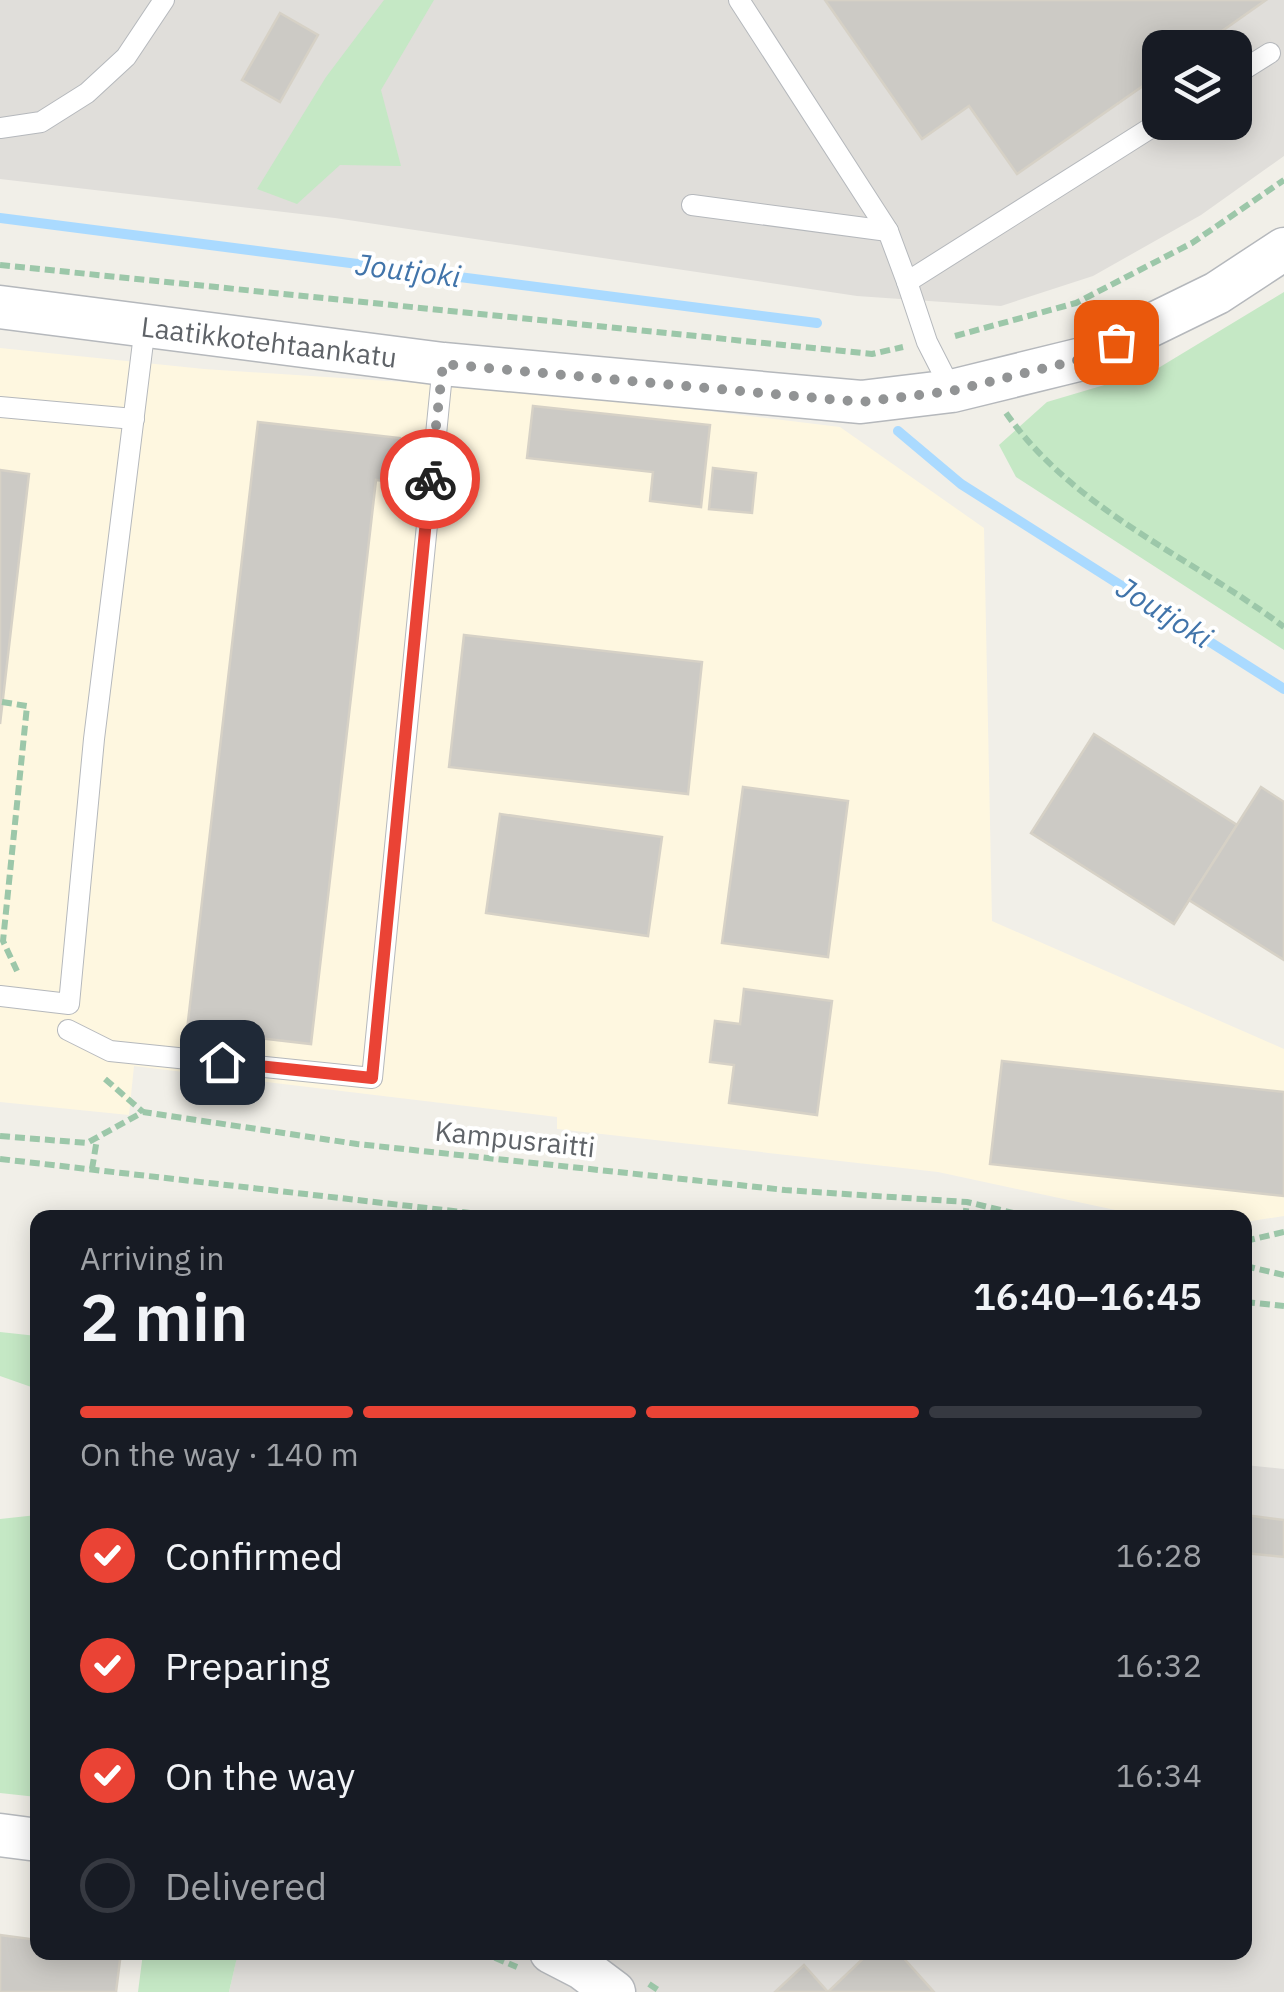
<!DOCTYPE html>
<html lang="en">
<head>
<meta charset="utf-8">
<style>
  :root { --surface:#171b24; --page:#242831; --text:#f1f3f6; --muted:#9ea1a6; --line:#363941; --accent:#ea4335 }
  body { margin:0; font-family:"IBM Plex Sans",sans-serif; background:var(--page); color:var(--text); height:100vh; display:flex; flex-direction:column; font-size:38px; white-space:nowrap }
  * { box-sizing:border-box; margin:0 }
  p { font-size:32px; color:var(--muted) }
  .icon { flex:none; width:55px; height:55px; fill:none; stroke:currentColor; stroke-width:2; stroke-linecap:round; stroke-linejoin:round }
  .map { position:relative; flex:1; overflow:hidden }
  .drawer { position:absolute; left:30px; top:1210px; width:1222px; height:750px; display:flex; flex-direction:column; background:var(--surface); border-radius:20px; box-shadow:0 5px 25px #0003 }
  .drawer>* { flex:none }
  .tools { position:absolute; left:1142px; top:30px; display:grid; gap:20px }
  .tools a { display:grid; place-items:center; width:110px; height:110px; border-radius:20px; background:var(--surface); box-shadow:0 5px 25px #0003; font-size:50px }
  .pin { position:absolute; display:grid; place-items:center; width:85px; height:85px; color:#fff; margin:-42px; border-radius:20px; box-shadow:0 5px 15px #0006 }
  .courier { position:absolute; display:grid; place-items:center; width:100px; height:100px; margin:-50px; border:8px solid #ea4335; border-radius:50%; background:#fff; color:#222; box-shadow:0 2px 12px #0007 }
  .headline em { font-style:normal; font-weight:600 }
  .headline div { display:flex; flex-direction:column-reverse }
  .headline { display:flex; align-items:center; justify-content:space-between; height:170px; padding:0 50px }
  h1 { font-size:65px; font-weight:600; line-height:75px }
  .bar { display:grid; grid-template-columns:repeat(4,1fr); gap:15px 10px; align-content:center; height:120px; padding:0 50px }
  .bar i { height:12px; border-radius:8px; background:var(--line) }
  .bar .active { background:var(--accent) }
  .bar p { grid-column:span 4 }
  ol { padding:0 50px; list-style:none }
  li { display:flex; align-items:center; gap:30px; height:110px }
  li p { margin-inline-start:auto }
  li .icon { padding:10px; border-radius:50%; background:var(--accent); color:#fff; stroke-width:4 }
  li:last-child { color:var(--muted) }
  li i { width:55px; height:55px; border:5px solid var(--line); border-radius:50% }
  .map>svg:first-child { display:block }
  .commercial { fill:#fef7e0 }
  .industrial { fill:#e0deda; fill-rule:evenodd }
  .green { fill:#c5e8c5 }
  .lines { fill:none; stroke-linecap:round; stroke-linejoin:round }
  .stream { stroke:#aadaff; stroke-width:10 }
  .building { fill:#cccac5; stroke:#d6d1c6; stroke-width:2.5 }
  .service-casing { stroke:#b5b8bc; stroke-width:22 }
  .minor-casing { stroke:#b5b8bc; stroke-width:45 }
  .path { stroke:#9cc7a9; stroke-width:6; stroke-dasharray:10 5; stroke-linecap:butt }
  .service { stroke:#fff; stroke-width:20 }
  .minor { stroke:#fff; stroke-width:42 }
  .done { stroke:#929495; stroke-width:10; stroke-dasharray:0 18 }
  .route { stroke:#ea4335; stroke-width:12 }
  .labels { text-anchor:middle; stroke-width:8; stroke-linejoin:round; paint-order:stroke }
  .street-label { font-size:28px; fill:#5f6368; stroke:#fff }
  .water-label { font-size:30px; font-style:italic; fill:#4174aa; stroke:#fff }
</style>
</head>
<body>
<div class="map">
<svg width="1284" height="1992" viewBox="0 0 1284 1992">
  <rect width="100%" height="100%" fill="#f1efe8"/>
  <!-- commercial -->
  <path class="commercial" d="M0,348l204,21 337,22 299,36 144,101 8,393 292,128v167l-39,6v-4l-97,-1 -210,-45 -381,-43v-12l-423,-51 -5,49 -129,-13z"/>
  <!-- industrial -->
  <g class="industrial">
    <path d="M0,0h1284v156l-83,59 -108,61 -92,30 -144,-10 -522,-78 -335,-39zM1160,48h75v74h-75z"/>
    <path d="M1245,1465l39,4v523h-1055l9,-40h1007z"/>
  </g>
  <!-- green -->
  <g class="green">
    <path d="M384,0h50l-53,90 20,76 -61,-1 -43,39 -40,-15 69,-112z"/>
    <path d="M1284,292v358l-268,-173 -17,-32 48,-43 108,-32z"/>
    <path d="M0,1332l37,4v53l-37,-13z"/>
    <path d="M37,1515h1l-1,282 -37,-4v-274z"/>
    <path d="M143,1953v-1l95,1 -9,39h-91z"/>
  </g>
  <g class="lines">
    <!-- stream -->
    <g class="stream">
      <path d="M0,218l817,105"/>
      <path d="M898,431l63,53 323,205"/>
    </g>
  </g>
  <!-- building -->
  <g class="building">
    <path d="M825,0h441l-68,48h-38v26l-143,100 -48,-68 -47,33z"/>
    <path d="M280,13l38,22 -38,67 -38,-22z"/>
    <path d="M533,406l177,19 -9,82 -51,-6 3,-29 -126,-14z"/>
    <path d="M258,422l142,16 -6,44 -18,-2 -65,564 -124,-14z"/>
    <path d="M713,468l43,5 -4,40 -43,-4z"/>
    <path d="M0,470l29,4 -29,250z"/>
    <path d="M464,635l238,27 -14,132 -239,-27z"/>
    <path d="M1094,734l143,91 -63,99 -143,-91z"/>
    <path d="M743,787l105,14 -20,156 -106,-14z"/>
    <path d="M1261,787l23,15v158l-95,-60z"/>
    <path d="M500,814l162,23 -14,99 -162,-23z"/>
    <path d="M744,989l88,12 -15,114 -88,-12 5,-38 -24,-3 5,-41 25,3z"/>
    <path d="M1002,1061l282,31v104l-294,-32z"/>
    <path d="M1245,1515l39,5v37l-39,-4z"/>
    <path d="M0,1935l38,5v12h83l-5,40h-116z"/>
    <path d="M870,1952h28l36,40h-159l29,-27 24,27z"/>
  </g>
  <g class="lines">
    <!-- service casing -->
    <g class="service-casing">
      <g id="service">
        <path d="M739,0l149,231 19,51"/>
        <path d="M1235,75l35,-22"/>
        <path d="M0,128l41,-6 46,-29 39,-36 38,-57"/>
        <path d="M692,205l196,26"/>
        <path d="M952,391l-25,-49 -20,-60 253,-160"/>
        <path d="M0,407l134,12"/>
        <path d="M0,996l69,8 25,-265 51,-413"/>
        <path d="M68,1030l42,21 262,27 71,-714"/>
      </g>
    </g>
    <!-- minor casing -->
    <g class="minor-casing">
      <g id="minor">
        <path d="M0,307l443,57 418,38 91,-11 130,-32 135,-66 67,-44"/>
        <path d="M0,1835l38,5"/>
        <path d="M551,1952l31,16 32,24"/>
      </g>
    </g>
    <!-- path -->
    <g class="path">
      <path d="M0,265l872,89 31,-7"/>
      <path d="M955,336l121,-33 116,-60 92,-63"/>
      <path d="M1006,413c70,99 184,143 278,214"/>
      <path d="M2,702l25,4 -24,235 14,30"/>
      <path d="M105,1079l38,33"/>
      <path d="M0,1136l87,7 56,-31 214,32 428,46 182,12 67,16"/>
      <path d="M0,1159l514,59"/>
      <path d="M92,1169l5,-30"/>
      <path d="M965,1218l2,-16"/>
      <path d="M1245,1241l39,-9"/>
      <path d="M1245,1266l39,9"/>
      <path d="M1245,1302l39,4"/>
      <path d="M481,1952l36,15"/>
      <path d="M649,1984l12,8"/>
    </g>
    <!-- service -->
    <use href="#service" class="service"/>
    <!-- minor -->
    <use href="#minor" class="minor"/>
  </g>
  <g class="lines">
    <!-- done -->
    <path class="done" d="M430,479l13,-115 418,38 91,-11 130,-32 34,-17"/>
    <!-- route -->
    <path class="route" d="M222,1062l150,16 58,-599"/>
  </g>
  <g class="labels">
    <!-- street labels -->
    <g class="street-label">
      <text transform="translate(269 342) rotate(7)" y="10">Laatikkotehtaankatu</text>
      <text transform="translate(515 1139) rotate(6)" y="10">Kampusraitti</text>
    </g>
    <!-- water labels -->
    <g class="water-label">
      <text transform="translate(408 271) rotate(7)" y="10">Joutjoki</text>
      <text transform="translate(1164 613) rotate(32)" y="10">Joutjoki</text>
    </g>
  </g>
</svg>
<div class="tools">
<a><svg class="icon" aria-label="layers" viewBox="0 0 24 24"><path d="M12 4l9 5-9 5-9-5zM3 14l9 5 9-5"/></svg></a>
</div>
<div class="pin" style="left:1116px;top:342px;background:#ea580c"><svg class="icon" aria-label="bag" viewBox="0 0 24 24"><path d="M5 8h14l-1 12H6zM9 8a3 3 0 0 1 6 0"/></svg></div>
<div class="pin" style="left:222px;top:1062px;background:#1f2937"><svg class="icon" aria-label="home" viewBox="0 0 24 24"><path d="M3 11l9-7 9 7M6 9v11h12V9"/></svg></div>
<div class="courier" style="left:430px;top:479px"><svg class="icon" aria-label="bike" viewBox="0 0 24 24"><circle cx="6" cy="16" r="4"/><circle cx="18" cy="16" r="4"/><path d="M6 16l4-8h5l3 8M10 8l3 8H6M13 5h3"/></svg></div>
<section class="drawer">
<div class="headline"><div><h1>2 min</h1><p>Arriving in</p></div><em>16:40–16:45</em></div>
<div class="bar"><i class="active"></i><i class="active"></i><i class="active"></i><i></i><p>On the way · 140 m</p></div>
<ol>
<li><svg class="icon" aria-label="check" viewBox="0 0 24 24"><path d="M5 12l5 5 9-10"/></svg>Confirmed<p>16:28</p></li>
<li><svg class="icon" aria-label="check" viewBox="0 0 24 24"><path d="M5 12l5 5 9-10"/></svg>Preparing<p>16:32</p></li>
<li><svg class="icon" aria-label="check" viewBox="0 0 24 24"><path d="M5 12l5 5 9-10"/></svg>On the way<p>16:34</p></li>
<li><i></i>Delivered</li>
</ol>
</section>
</div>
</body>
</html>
